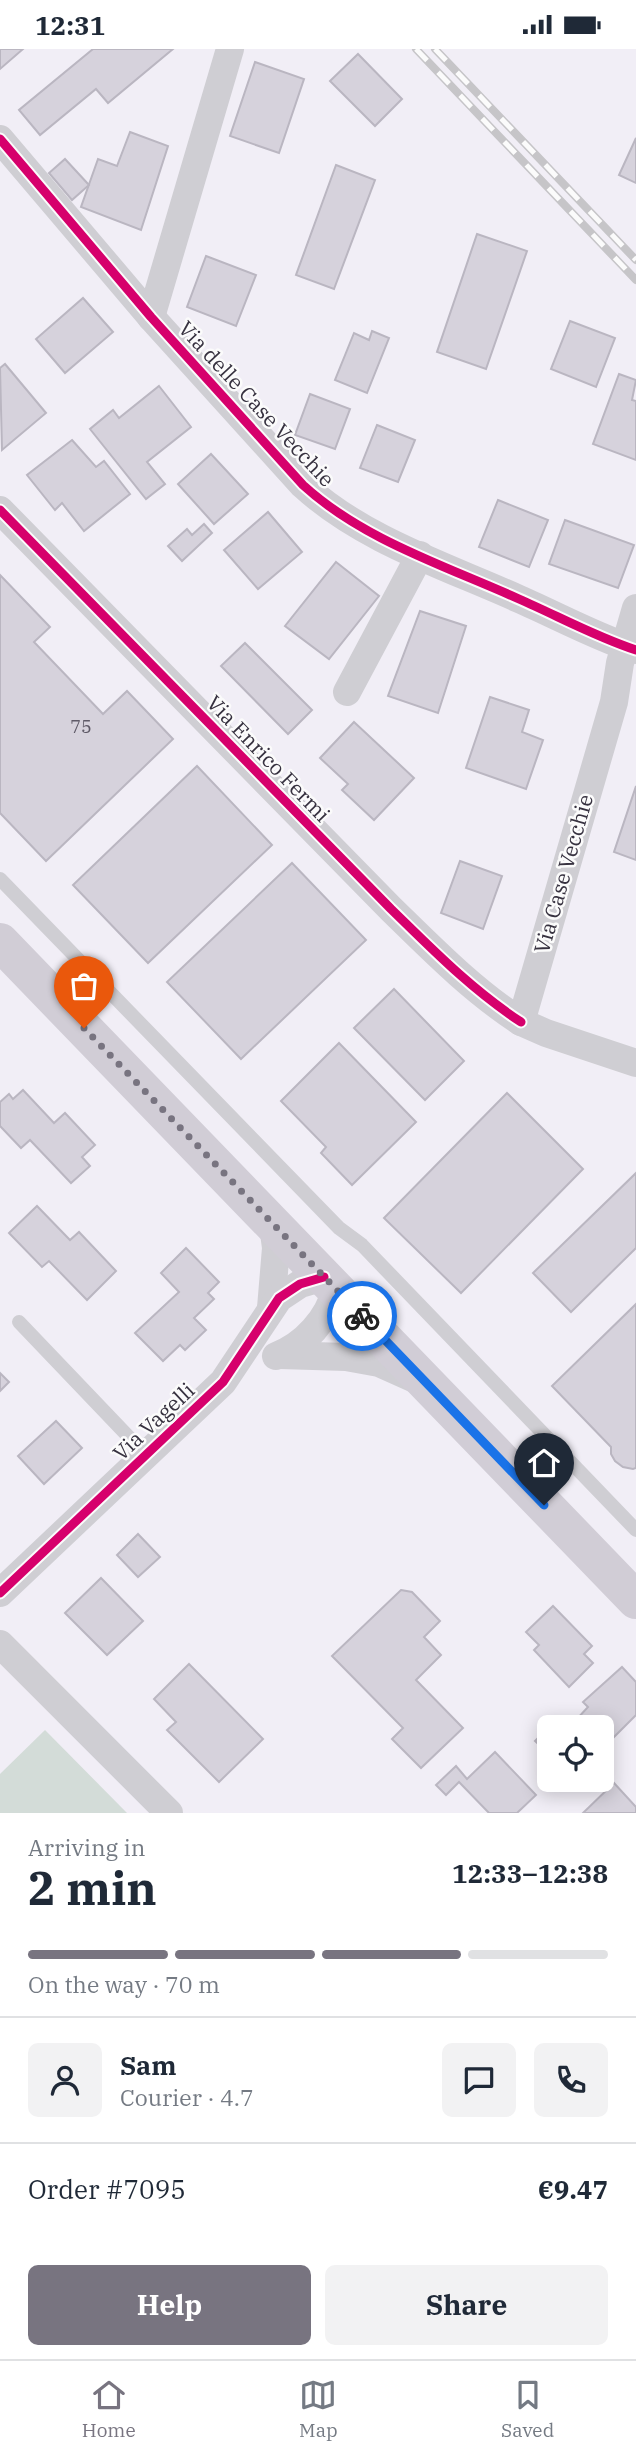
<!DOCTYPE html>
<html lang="en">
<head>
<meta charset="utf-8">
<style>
  :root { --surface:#fff; --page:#f2f2f3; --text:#1f2937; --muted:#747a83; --line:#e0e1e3; --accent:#787480 }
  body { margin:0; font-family:"IBM Plex Serif",serif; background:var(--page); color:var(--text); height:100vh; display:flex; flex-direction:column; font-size:26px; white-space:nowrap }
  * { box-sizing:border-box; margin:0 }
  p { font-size:23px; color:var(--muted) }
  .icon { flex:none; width:38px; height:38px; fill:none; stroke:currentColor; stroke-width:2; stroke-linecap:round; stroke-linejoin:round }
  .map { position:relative; height:1764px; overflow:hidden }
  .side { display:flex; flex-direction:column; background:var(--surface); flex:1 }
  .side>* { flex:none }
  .tools { position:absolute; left:537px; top:1666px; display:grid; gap:14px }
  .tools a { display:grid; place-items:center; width:77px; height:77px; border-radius:10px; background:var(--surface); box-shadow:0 4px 18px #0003; font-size:35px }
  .pin { position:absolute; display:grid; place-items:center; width:60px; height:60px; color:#fff; margin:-72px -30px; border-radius:50% 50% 50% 0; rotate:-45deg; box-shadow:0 0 7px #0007 }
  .pin .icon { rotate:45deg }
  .courier { position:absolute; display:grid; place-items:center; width:70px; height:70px; margin:-35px; border:5px solid #1a73e8; border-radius:50%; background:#fff; color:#222; box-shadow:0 2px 9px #0007 }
  .head em { font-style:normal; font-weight:700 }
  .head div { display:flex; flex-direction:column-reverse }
  .head { display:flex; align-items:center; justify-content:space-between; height:119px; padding:0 28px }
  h1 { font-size:46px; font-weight:700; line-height:52px }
  .bar { display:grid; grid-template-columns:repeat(4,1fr); gap:10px 7px; align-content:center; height:84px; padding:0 28px }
  .bar i { height:9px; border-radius:5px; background:var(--line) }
  .bar .on { background:var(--accent) }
  .bar p { grid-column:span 4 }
  .line { display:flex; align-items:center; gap:18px; padding:0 28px; border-top:2px solid var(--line) }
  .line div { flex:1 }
  .round { display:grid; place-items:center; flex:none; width:74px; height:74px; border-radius:10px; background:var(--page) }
  .action { display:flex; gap:14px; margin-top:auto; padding:14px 28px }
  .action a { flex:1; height:80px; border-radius:10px; background:var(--accent); color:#fff; font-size:28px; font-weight:700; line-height:80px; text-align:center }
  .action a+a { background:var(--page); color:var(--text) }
  .status { display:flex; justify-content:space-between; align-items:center; height:49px; padding:0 35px; background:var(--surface); direction:ltr }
  .status svg { height:19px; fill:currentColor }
  .tabs { display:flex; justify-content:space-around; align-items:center; height:98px; border-top:2px solid var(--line); background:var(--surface); font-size:19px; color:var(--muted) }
  .tabs a { display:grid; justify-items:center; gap:4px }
  .tabs .on { color:var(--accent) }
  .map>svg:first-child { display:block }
  .green { fill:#d3dcd8 }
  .building { fill:#d6d2dc; stroke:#bab6c1; stroke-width:2 }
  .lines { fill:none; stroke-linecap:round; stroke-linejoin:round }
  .lane { stroke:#cfced3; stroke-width:14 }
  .street { stroke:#cfced3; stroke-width:28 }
  .primary { stroke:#d1cdd6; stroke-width:38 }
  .rail-casing { stroke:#c6c5c8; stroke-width:8 }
  .rail { stroke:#fbfbfb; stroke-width:5; stroke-dasharray:16; stroke-linecap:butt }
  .cycleway-casing { stroke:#fbfbfb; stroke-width:13 }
  .cycleway { stroke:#d6006c; stroke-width:9 }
  .done { stroke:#787480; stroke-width:7; stroke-dasharray:0 12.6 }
  .route { stroke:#1a73e8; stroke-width:9 }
  .labels { text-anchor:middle; stroke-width:5; stroke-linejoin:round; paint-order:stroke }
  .number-label { font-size:18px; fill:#5f5a67 }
  .street-label { font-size:21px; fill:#373240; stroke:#fbfbfb }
</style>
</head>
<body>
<div class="status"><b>12:31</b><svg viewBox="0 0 49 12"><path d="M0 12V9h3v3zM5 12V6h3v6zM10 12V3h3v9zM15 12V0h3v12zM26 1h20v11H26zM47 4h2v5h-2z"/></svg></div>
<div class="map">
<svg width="636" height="1764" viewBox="0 0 636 1764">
  <rect width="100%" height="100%" fill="#f1eef6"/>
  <!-- green -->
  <path class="green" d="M45,1681l82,83h-127v-39z"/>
  <!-- building -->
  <g class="building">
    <path d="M0,0h23l-23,20z"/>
    <path d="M93,0h80l-65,54 -12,-14 -56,46 -21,-25z"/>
    <path d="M358,5l44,45 -27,27 -45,-45z"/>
    <path d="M255,13l49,17 -25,74 -49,-17z"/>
    <path d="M130,83l38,14 -27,84 -60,-23 17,-48 19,7z"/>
    <path d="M636,89v45l-17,-8z"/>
    <path d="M65,110l24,26 -17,15 -23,-27z"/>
    <path d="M336,116l39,15 -41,109 -38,-14z"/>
    <path d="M477,185l50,17 -41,118 -49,-17z"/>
    <path d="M206,207l50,19 -20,51 -49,-19z"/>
    <path d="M83,249l30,34 -48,41 -29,-34z"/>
    <path d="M570,272l45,17 -19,49 -45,-18z"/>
    <path d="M372,282l17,7 -22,55 -32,-13 19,-47 15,7z"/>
    <path d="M5,315l41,49 -44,37 -2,-82z"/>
    <path d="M619,325l17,6 -4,20 4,1v59l-43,-16z"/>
    <path d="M159,337l32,41 -44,35 18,22 -19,15 -56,-70 23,-19 6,8z"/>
    <path d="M310,345l40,15 -15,40 -40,-14z"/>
    <path d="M377,376l38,15 -17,42 -38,-14z"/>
    <path d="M72,391l24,27 8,-6 26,33 -46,37 -22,-28 -7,7 -28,-35z"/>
    <path d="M211,405l37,40 -34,30 -36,-40z"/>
    <path d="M498,451l50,20 -19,47 -50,-20z"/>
    <path d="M268,463l34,40 -44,37 -34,-39z"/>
    <path d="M565,471l69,25 -16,43 -69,-24z"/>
    <path d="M204,475l8,9 -30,28 -14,-15 19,-17 5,6z"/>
    <path d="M336,513l43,34 -50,63 -44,-33z"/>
    <path d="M0,526l50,52 -16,15 69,72 24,-23 46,48 -127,122 -46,-48z"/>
    <path d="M420,562l46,15 -28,87 -50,-17z"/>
    <path d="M245,594l67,67 -24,24 -67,-68z"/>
    <path d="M490,648l39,13 -7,22 21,8 -17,49 -60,-21z"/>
    <path d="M354,673l60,56 -40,42 -32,-30 6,-6 -28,-26z"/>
    <path d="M197,717l75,79 -124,118 -75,-78z"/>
    <path d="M636,737v74l-22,-8z"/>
    <path d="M460,812l42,15 -19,53 -42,-16z"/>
    <path d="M292,814l74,77 -125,119 -74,-77z"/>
    <path d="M394,940l70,72 -39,39 -71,-72z"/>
    <path d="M339,994l77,79 -64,63 -31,-32 5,-6 -45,-46z"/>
    <path d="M23,1041l31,33 11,-10 30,32 -13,12 8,9 -19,17 -41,-43 -9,8 -21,-22v-24l9,-8 4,5z"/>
    <path d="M507,1044l76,76 -122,124 -77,-75z"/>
    <path d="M636,1124v75l-65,64 -38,-39z"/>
    <path d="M37,1157l33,34 9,-8 37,39 -29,29 -38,-39 -7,6 -33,-34z"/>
    <path d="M186,1199l33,34 -11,11 6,6 -20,19 12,12 -21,20 -5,-5 -17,16 -28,-28 44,-41 -18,-19z"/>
    <path d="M636,1255v164l-3,1 -10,-2 -8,-6 -4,-7v-7l-59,-61z"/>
    <path d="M0,1324l9,9 -9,9z"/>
    <path d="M56,1372l26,27 -38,36 -26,-28z"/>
    <path d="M138,1485l22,23 -22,20 -21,-22z"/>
    <path d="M101,1529l42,43 -36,34 -42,-42z"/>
    <path d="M401,1541l11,2 28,29 -16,16 17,18 -25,25 47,48 -42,40 -29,-29 11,-11 -71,-72z"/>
    <path d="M553,1557l39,40 -8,8 9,9 -24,24 -35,-37 5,-5 -13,-13z"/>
    <path d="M189,1615l74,75 -44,43 -52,-52 9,-8 -22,-23z"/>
    <path d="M622,1618l14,15v33l-32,32 -2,-20h-19l-7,-7 12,-13 -5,-5z"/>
    <path d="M548,1679l2,2v25l-15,-14z"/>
    <path d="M495,1703l41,43 -19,18h-28l-30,-31 -13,13 -10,-10 20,-19 11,13z"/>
    <path d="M614,1734l22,24v6h-53z"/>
  </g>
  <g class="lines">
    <!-- lane -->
    <g class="lane">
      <path d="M0,830l339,349 23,17 274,285"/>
      <path d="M19,1273l127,133"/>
    </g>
    <!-- street -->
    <g class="street">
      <path d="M0,90l151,178 152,168c60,55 143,81 216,114 39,17 77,38 117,51"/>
      <path d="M151,268l79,-268"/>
      <path d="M0,461l391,399c42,41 81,81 130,113"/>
      <path d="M636,559l-16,55 -6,39 -93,320 25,11 90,30"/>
      <path d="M347,643l73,-137"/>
      <path d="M271,1259l5,-60 -3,-23"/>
      <path d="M280,1306l66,2 33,6 38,17"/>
      <path d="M276,1307c29,-11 52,-37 60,-67"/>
      <path d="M0,1544l223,-211 56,-84 21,-14 24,-7"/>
      <path d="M0,1595l169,169"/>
    </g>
    <!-- primary -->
    <path class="primary" d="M0,893l636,658"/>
    <!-- rail casing -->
    <g class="rail-casing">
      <g id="rail">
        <path d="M416,0l220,231"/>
        <path d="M435,0l201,211"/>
      </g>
    </g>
    <!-- rail -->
    <use href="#rail" class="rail"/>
    <!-- cycleway casing -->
    <g class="cycleway-casing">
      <g id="cycleway">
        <path d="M0,90l151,178 152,168c60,55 143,81 216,114 39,17 77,38 117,51"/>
        <path d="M0,461l391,399c42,41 81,81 130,113"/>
        <path d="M0,1544l223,-211 56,-84 21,-14 24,-7"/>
      </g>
    </g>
    <!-- cycleway -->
    <use href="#cycleway" class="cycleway"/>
  </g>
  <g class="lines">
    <!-- done -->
    <path class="done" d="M84,979l278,288"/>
    <!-- route -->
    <path class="route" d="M362,1267l182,189"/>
  </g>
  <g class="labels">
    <!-- number labels -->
    <g class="number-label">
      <text x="81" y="684">75</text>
    </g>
    <!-- street labels -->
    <g class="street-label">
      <text transform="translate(256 355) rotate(47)" y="7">Via delle Case Vecchie</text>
      <text transform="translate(268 710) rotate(46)" y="7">Via Enrico Fermi</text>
      <text transform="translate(564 825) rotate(-74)" y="7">Via Case Vecchie</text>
      <text transform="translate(154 1373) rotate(-43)" y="7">Via Vagelli</text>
    </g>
  </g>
</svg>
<div class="tools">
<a><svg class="icon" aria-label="locate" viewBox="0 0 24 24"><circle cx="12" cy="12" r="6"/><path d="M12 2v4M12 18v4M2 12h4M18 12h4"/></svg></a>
</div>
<div class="pin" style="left:84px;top:979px;background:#ea580c"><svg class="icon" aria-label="bag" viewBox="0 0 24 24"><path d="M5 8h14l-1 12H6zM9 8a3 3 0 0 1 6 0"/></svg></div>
<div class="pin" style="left:544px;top:1456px;background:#1f2937"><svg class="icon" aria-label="home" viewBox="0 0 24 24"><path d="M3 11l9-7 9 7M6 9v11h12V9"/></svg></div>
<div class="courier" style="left:362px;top:1267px"><svg class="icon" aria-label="bike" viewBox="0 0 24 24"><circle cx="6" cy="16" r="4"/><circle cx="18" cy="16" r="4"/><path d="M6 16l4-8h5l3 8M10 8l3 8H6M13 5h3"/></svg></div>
</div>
<section class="side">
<div class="head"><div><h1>2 min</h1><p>Arriving in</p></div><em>12:33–12:38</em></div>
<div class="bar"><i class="on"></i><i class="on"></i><i class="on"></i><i></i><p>On the way · 70 m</p></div>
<div class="line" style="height:126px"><a class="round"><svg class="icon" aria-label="person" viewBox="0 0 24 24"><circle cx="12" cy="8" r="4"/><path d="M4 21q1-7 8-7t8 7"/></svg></a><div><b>Sam</b><p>Courier · 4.7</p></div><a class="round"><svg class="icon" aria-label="chat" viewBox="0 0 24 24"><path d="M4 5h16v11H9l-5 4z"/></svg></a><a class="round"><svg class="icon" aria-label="phone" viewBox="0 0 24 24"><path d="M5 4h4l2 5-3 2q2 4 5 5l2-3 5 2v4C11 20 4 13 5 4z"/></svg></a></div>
<div class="line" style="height:91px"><div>Order #7095</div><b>€9.47</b></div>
<div class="action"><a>Help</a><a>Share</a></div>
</section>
<nav class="tabs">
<a class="on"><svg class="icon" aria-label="home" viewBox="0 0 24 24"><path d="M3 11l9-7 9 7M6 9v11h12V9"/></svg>Home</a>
<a><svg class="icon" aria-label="map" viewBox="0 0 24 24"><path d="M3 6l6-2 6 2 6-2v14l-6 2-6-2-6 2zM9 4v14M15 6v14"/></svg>Map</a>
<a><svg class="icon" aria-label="saved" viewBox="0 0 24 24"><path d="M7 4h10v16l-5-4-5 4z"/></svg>Saved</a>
</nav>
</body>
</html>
